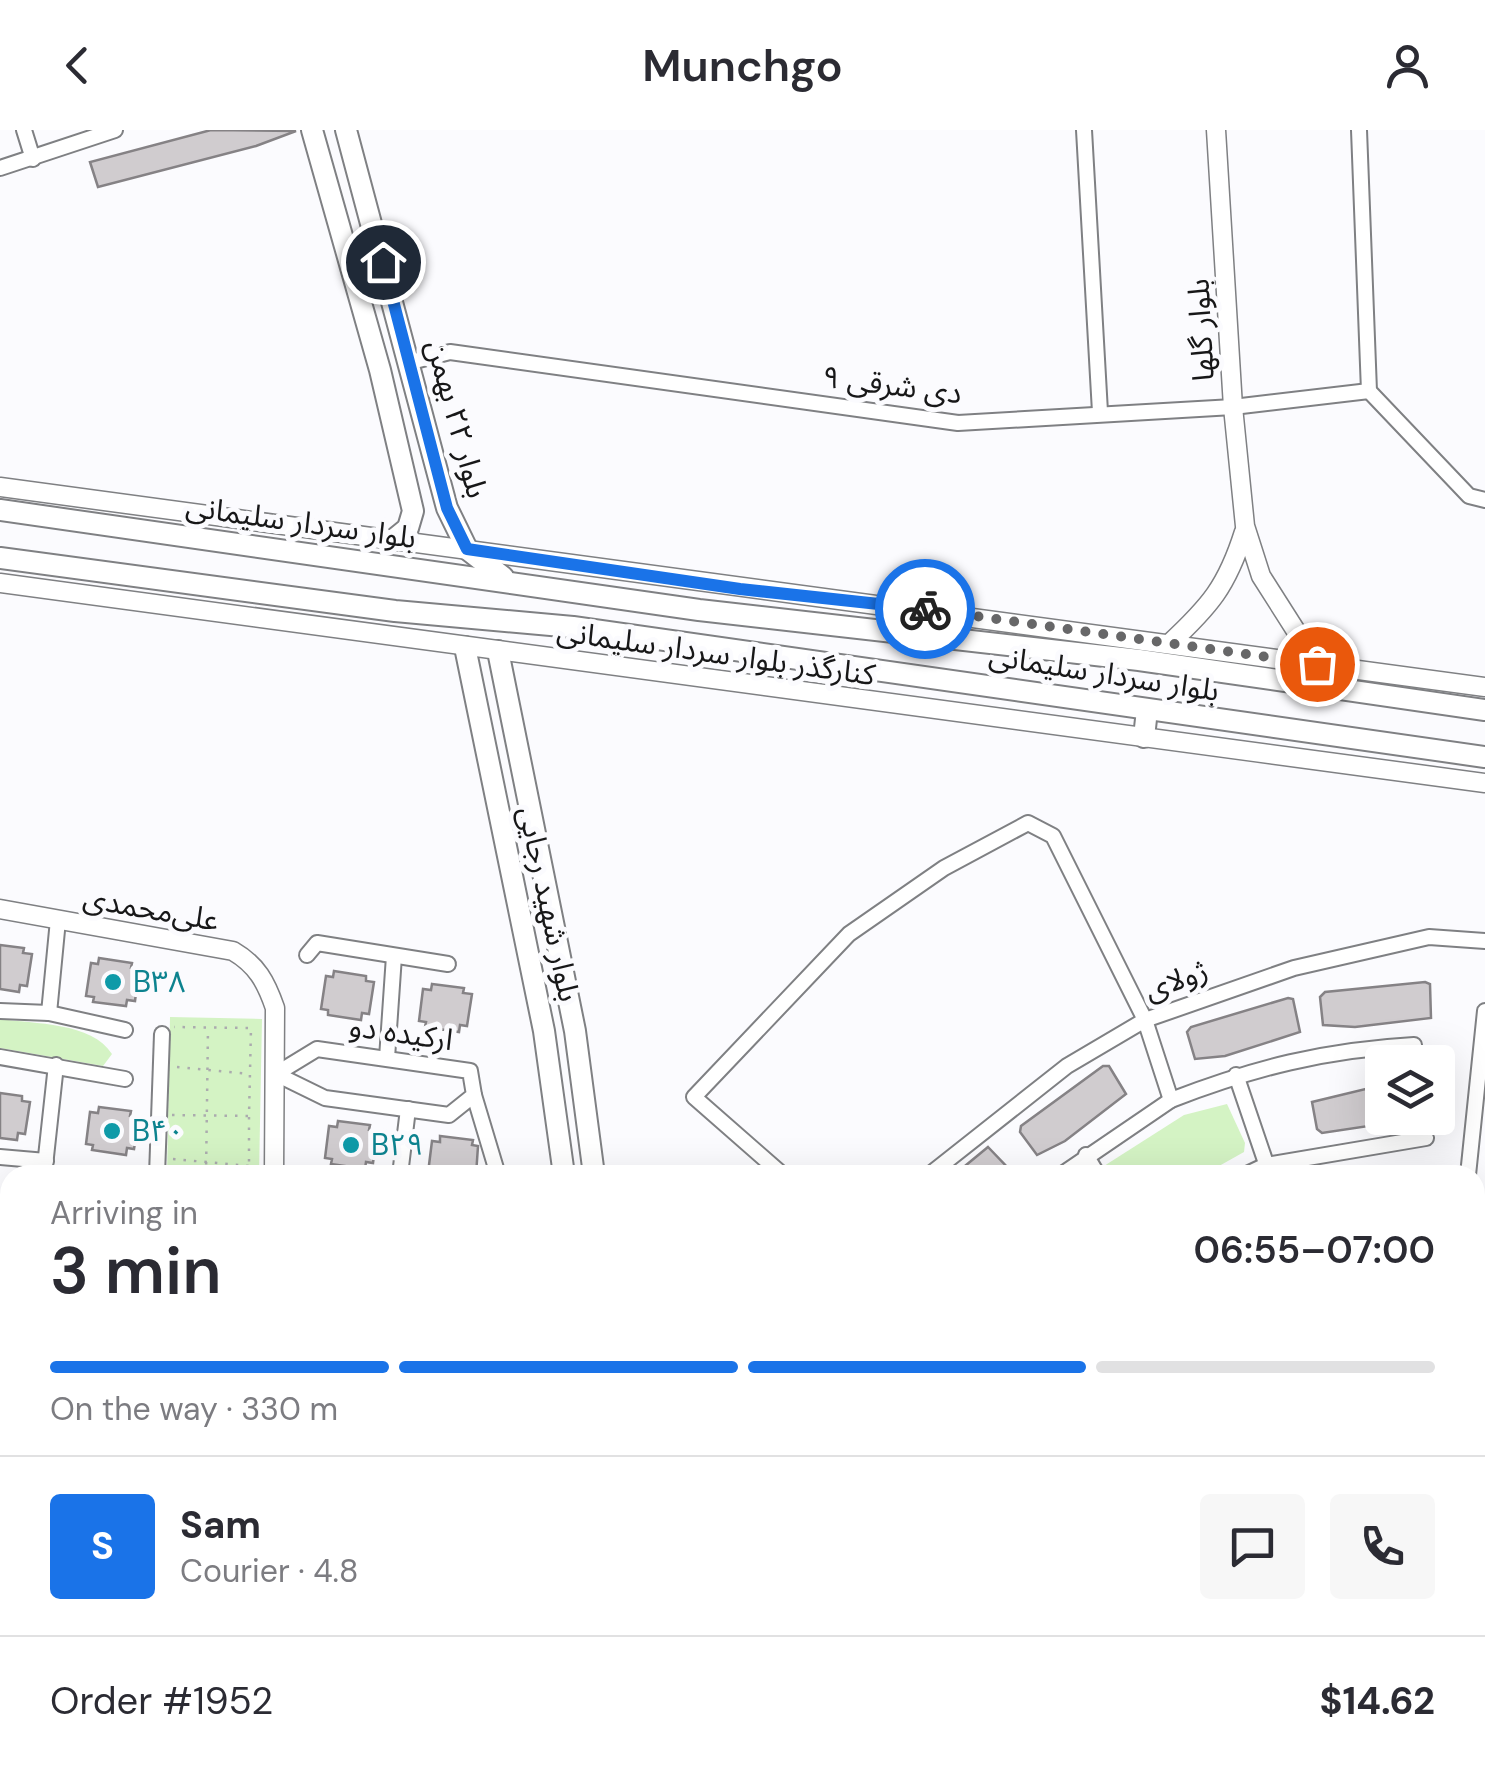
<!DOCTYPE html>
<html lang="en">
<head>
<meta charset="utf-8">
<style>
  :root { --surface:#fff; --page:#f7f7f7; --text:#2b2b33; --muted:#7c7c81; --line:#e1e1e2; --accent:#1a73e8 }
  body { margin:0; font-family:"DM Sans","Noto Sans Arabic",sans-serif; background:var(--page); color:var(--text); height:100vh; display:flex; flex-direction:column; font-size:38px; white-space:nowrap }
  * { box-sizing:border-box; margin:0 }
  p { font-size:32px; color:var(--muted) }
  .icon { flex:none; width:55px; height:55px; fill:none; stroke:currentColor; stroke-width:2; stroke-linecap:round; stroke-linejoin:round }
  .map { position:relative; flex:1; overflow:hidden }
  .panel { position:absolute; left:0px; top:1035px; width:1485px; height:620px; display:flex; flex-direction:column; background:var(--surface); border-radius:30px 30px 0 0; box-shadow:0 10px 40px #0002 }
  .panel>* { flex:none }
  .tools { position:absolute; left:1365px; top:915px; display:grid; gap:20px }
  .tools a { display:grid; place-items:center; width:90px; height:90px; border-radius:10px; background:var(--surface); box-shadow:0 10px 40px #0002; font-size:50px }
  .pin { position:absolute; display:grid; place-items:center; width:85px; height:85px; color:#fff; margin:-42px; border:5px solid #fff; border-radius:50%; box-shadow:0 2px 10px #0007 }
  .courier { position:absolute; display:grid; place-items:center; width:100px; height:100px; margin:-50px; border:8px solid #1a73e8; border-radius:50%; background:#fff; color:#222; box-shadow:0 2px 12px #0007 }
  .head em { font-style:normal; font-weight:600 }
  .head div { display:flex; flex-direction:column-reverse }
  .head { display:flex; align-items:center; justify-content:space-between; height:170px; padding:0 50px }
  h1 { font-size:65px; font-weight:600; line-height:75px }
  .bar { display:grid; grid-template-columns:repeat(4,1fr); gap:15px 10px; align-content:center; height:120px; padding:0 50px }
  .bar i { height:12px; border-radius:8px; background:var(--line) }
  .bar .active { background:var(--accent) }
  .bar p { grid-column:span 4 }
  .line { display:flex; align-items:center; gap:25px; padding:0 50px; border-top:2px solid var(--line) }
  .line div { flex:1 }
  .round { display:grid; place-items:center; flex:none; width:105px; height:105px; border-radius:10px; background:var(--page) }
  header { display:flex; justify-content:space-between; align-items:center; height:130px; padding:0 50px; background:var(--surface); font-size:45px; font-weight:600 }
  .map>svg:first-child { display:block }
  .green { fill:#d4f3c4 }
  .building { fill:#d0cccf; stroke:#858285; stroke-width:2.5 }
  .lines { fill:none; stroke-linecap:round; stroke-linejoin:round }
  .minor-casing { stroke:#7f8083; stroke-width:18 }
  .tertiary-casing { stroke:#7f8083; stroke-width:21 }
  .secondary-casing { stroke:#7f8083; stroke-width:24 }
  .path { stroke:#ababae; stroke-width:2.5; stroke-dasharray:2.5 8; stroke-linecap:butt }
  .minor { stroke:#fff; stroke-width:14 }
  .tertiary { stroke:#fff; stroke-width:18 }
  .secondary { stroke:#fff; stroke-width:20 }
  .done { stroke:#676768; stroke-width:10; stroke-dasharray:0 18 }
  .route { stroke:#1a73e8; stroke-width:12 }
  .culture-dot { fill:#0f9aa8; stroke:#fbfbfe; stroke-width:4 }
  .labels { text-anchor:middle; stroke-width:10; stroke-linejoin:round; paint-order:stroke }
  .street-label { font-size:30px; fill:#171718; stroke:#fbfbfe }
  .culture-label { font-size:30px; fill:#0d838f; stroke:#fbfbfe; text-anchor:start }
</style>
</head>
<body>
<header><svg class="icon" aria-label="back" viewBox="0 0 24 24"><path d="M15 5l-7 7 7 7"/></svg>Munchgo<svg class="icon" aria-label="person" viewBox="0 0 24 24"><circle cx="12" cy="8" r="4"/><path d="M4 21q1-7 8-7t8 7"/></svg></header>
<div class="map">
<svg width="1485" height="1655" viewBox="0 0 1485 1655">
  <rect width="100%" height="100%" fill="#fbfbfe"/>
  <!-- green -->
  <g class="green">
    <path d="M170,887l92,2 -3,156h-92z"/>
    <path d="M0,889c34,5 92,3 112,35l-9,12 -103,-18z"/>
    <path d="M1227,974l18,39 -1,9 -41,23h-92l-7,-9 80,-51z"/>
    <path d="M1475,1156l10,3v118l-10,-3z"/>
  </g>
  <!-- building -->
  <g class="building">
    <path d="M211,0l85,1 -40,15 -158,41 -8,-25z"/>
    <path d="M0,815l24,3 -1,5 9,1 -5,32 -7,-1 -1,7 -19,-3z"/>
    <path d="M99,828l33,5 -1,5 8,1 -4,32 -8,-1 -1,6 -33,-4 1,-5 -8,-1 5,-33 7,1z"/>
    <path d="M334,841l32,5v5l8,1 -5,32 -7,-1 -1,7 -33,-5v-5l-7,-1 5,-33 7,1z"/>
    <path d="M1425,852l5,2 1,34 -76,9 -32,-2 -3,-28 5,-5z"/>
    <path d="M432,854l32,4 -1,5 9,1 -5,32 -7,-1 -1,7 -34,-5 1,-5 -7,-1 4,-32 8,1z"/>
    <path d="M1288,868l5,1 7,33 -75,24 -30,3 -8,-27 4,-5z"/>
    <path d="M1103,936h6l17,28 -61,47 -28,14 -17,-23 1,-6z"/>
    <path d="M1382,955v39l-60,9 -5,-4 -5,-27z"/>
    <path d="M0,963l22,3v5l8,1 -5,32 -7,-1 -1,7 -17,-2z"/>
    <path d="M99,977l32,4 -1,5 9,1 -5,32 -7,-1 -1,7 -34,-5 1,-5 -7,-1 4,-32 8,1z"/>
    <path d="M338,991l32,4 -1,5 8,1 -4,32 -7,-1 -1,7 -34,-5 1,-5 -7,-1 4,-32 8,1z"/>
    <path d="M440,1006l33,4 -1,5 6,1 -2,29 -48,-2 4,-32 8,1z"/>
    <path d="M988,1017l21,22 -7,6h-48z"/>
  </g>
  <g class="lines">
    <!-- minor casing -->
    <g class="minor-casing">
      <g id="minor">
        <path d="M24,0l9,29"/>
        <path d="M1084,0l16,282"/>
        <path d="M1359,0l10,261 100,105 16,4"/>
        <path d="M0,38l115,-38"/>
        <path d="M411,232l39,-10 508,71 275,-16 136,-16"/>
        <path d="M307,825l10,-12 131,21"/>
        <path d="M0,881l49,2 76,17"/>
        <path d="M49,883l9,-93"/>
        <path d="M317,919l153,22 4,24 -25,20 -124,-17 -49,-24z"/>
        <path d="M0,927l125,22"/>
        <path d="M387,928l7,-102"/>
        <path d="M1236,945l34,100"/>
        <path d="M474,965l24,80"/>
        <path d="M1086,1025l12,20"/>
        <path d="M0,1027l46,4"/>
        <path d="M44,1045l12,-110"/>
        <path d="M157,1045l5,-141"/>
        <path d="M400,1045l8,-66"/>
        <path d="M783,1045l-89,-78 155,-163 95,-66 84,-45 25,13 92,184 26,80c83,-32 153,-50 243,-55"/>
        <path d="M929,1045l138,-109 78,-46 149,-52 135,-31 56,4"/>
        <path d="M1061,1045l110,-75"/>
        <path d="M1245,1045l21,-10 160,-27"/>
        <path d="M1468,1045l17,-164"/>
        <path d="M1478,1134l7,-49"/>
        <path d="M0,1166l10,1"/>
        <path d="M1475,1306l10,3"/>
        <path d="M0,1463l10,1"/>
        <path d="M1475,1583l10,1"/>
        <path d="M0,1594h10"/>
        <path d="M1475,1611l10,1"/>
        <path d="M512,1645l55,5"/>
        <path d="M263,1648l62,7"/>
        <path d="M56,1655l1,-10"/>
        <path d="M151,1655v-10"/>
        <path d="M350,1655l1,-10"/>
        <path d="M471,1655v-10"/>
        <path d="M820,1655l1,-10"/>
        <path d="M987,1655l1,-10"/>
        <path d="M1086,1655l2,-10"/>
        <path d="M1298,1655l1,-10"/>
      </g>
    </g>
    <!-- tertiary casing -->
    <g class="tertiary-casing">
      <g id="tertiary">
        <path d="M1216,0l17,277 12,119 16,50 56,88"/>
        <path d="M0,357l1485,200"/>
        <path d="M0,453l1485,200"/>
        <path d="M1169,514c41,-38 58,-58 75,-112"/>
        <path d="M0,779l233,42c24,14 33,31 42,57l-1,167"/>
        <path d="M0,1374l10,1"/>
        <path d="M0,1403l10,2"/>
        <path d="M263,1655v-10"/>
      </g>
    </g>
    <!-- secondary casing -->
    <g class="secondary-casing">
      <g id="secondary">
        <path d="M312,0l68,240 33,141 -5,17 -16,13"/>
        <path d="M346,0l101,378 20,41 36,28"/>
        <path d="M0,380l699,100 440,50 346,50"/>
        <path d="M0,428l395,53 178,16 912,130"/>
        <path d="M465,517l79,384 20,144"/>
        <path d="M498,521l77,380 19,144"/>
        <path d="M1144,607l3,-27"/>
        <path d="M624,1645v10"/>
        <path d="M652,1645l1,10"/>
      </g>
    </g>
    <!-- path -->
    <g class="path">
      <path d="M177,937l72,7"/>
      <path d="M172,985l77,1 2,-88 -77,-1"/>
      <path d="M249,987v58"/>
      <path d="M173,1029l77,7"/>
      <path d="M206,1045l2,-146"/>
      <path d="M1475,1182l10,13"/>
      <path d="M1475,1218l10,7"/>
      <path d="M1475,1245l10,-7"/>
      <path d="M1476,1245l9,12"/>
    </g>
    <!-- minor -->
    <use href="#minor" class="minor"/>
    <!-- tertiary -->
    <use href="#tertiary" class="tertiary"/>
    <!-- secondary -->
    <use href="#secondary" class="secondary"/>
  </g>
  <g class="lines">
    <!-- done -->
    <path class="done" d="M925,479l392,55"/>
    <!-- route -->
    <path class="route" d="M383,132l64,246 20,41 273,40 185,20"/>
  </g>
  <!-- markers -->
  <g class="culture-dot">
    <circle cx="113" cy="852" r="10"/>
    <circle cx="112" cy="1001" r="10"/>
    <circle cx="351" cy="1015" r="10"/>
  </g>
  <g class="labels">
    <!-- street labels -->
    <g class="street-label">
      <text transform="translate(1201 200) rotate(-93)" y="10">بلوار گلها</text>
      <text transform="translate(892 255) rotate(7)" y="10">۹ دی شرقی</text>
      <text transform="translate(457 289) rotate(75)" y="10">بلوار ۲۲ بهمن</text>
      <text transform="translate(301 392) rotate(8)" y="10">بلوار سردار سلیمانی</text>
      <text transform="translate(716 523) rotate(8)" y="10">کنارگذر بلوار سردار سلیمانی</text>
      <text transform="translate(1104 543) rotate(9)" y="10">بلوار سردار سلیمانی</text>
      <text transform="translate(549 774) rotate(78)" y="10">بلوار شهید رجایی</text>
      <text transform="translate(151 779) rotate(10)" y="10">علی‌محمدی</text>
      <text transform="translate(1176 850) rotate(-20)" y="10">ژولای</text>
      <text transform="translate(401 903) rotate(8)" y="10">ارکیده دو</text>
    </g>
    <!-- culture labels -->
    <g class="culture-label">
      <text x="133" y="862">B۳۸</text>
      <text x="132" y="1011">B۴۰</text>
      <text x="371" y="1025">B۲۹</text>
    </g>
  </g>
</svg>
<div class="tools">
<a><svg class="icon" aria-label="layers" viewBox="0 0 24 24"><path d="M12 4l9 5-9 5-9-5zM3 14l9 5 9-5"/></svg></a>
</div>
<div class="pin" style="left:1317px;top:534px;background:#ea580c"><svg class="icon" aria-label="bag" viewBox="0 0 24 24"><path d="M5 8h14l-1 12H6zM9 8a3 3 0 0 1 6 0"/></svg></div>
<div class="pin" style="left:383px;top:132px;background:#1f2937"><svg class="icon" aria-label="home" viewBox="0 0 24 24"><path d="M3 11l9-7 9 7M6 9v11h12V9"/></svg></div>
<div class="courier" style="left:925px;top:479px"><svg class="icon" aria-label="bike" viewBox="0 0 24 24"><circle cx="6" cy="16" r="4"/><circle cx="18" cy="16" r="4"/><path d="M6 16l4-8h5l3 8M10 8l3 8H6M13 5h3"/></svg></div>
<section class="panel">
<div class="head"><div><h1>3 min</h1><p>Arriving in</p></div><em>06:55–07:00</em></div>
<div class="bar"><i class="active"></i><i class="active"></i><i class="active"></i><i></i><p>On the way · 330 m</p></div>
<div class="line" style="height:180px"><b class="round" style="background:var(--accent);color:#fff">S</b><div><b>Sam</b><p>Courier · 4.8</p></div><a class="round"><svg class="icon" aria-label="chat" viewBox="0 0 24 24"><path d="M4 5h16v11H9l-5 4z"/></svg></a><a class="round"><svg class="icon" aria-label="phone" viewBox="0 0 24 24"><path d="M5 4h4l2 5-3 2q2 4 5 5l2-3 5 2v4C11 20 4 13 5 4z"/></svg></a></div>
<div class="line" style="height:130px"><div>Order #1952</div><b>$14.62</b></div>
</section>
</div>
</body>
</html>
